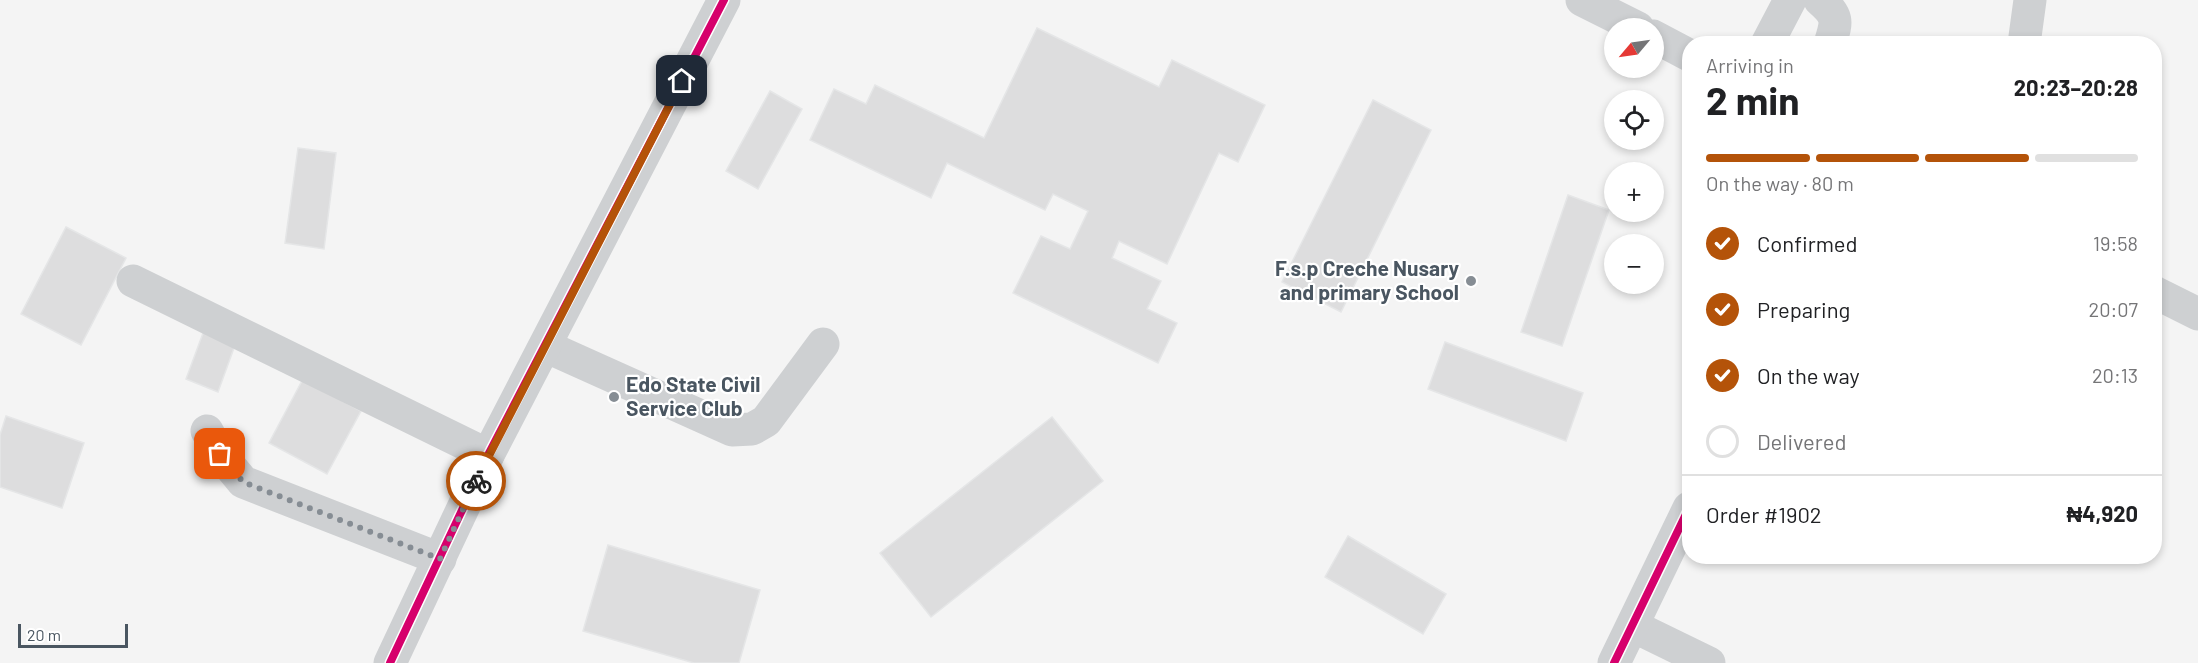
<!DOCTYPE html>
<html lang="en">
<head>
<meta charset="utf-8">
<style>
  :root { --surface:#fff; --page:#f2f2f2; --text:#202124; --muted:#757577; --line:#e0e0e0; --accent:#b45309 }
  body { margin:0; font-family:Barlow,sans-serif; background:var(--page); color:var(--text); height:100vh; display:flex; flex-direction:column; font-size:22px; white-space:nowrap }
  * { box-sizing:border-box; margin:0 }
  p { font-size:20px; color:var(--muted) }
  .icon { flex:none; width:33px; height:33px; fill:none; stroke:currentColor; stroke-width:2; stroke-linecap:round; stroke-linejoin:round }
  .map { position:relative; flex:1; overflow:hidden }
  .drawer { position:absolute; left:1682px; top:36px; width:480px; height:528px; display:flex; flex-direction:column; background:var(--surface); border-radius:24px; box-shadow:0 3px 9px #0003 }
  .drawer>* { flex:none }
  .needle { width:39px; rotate:241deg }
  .fabs { position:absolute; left:1604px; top:18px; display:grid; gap:12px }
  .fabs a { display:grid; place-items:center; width:60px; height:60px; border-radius:50%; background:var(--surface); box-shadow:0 3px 9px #0003; font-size:30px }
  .scale { position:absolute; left:18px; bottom:15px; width:110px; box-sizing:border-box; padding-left:6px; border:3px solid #4a5661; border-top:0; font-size:16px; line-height:21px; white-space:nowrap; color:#4a5661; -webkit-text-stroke:4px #fff; paint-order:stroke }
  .pin { position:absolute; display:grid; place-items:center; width:51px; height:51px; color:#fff; margin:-26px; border-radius:12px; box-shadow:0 3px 9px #0006 }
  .courier { position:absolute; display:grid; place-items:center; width:60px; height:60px; margin:-30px; border:4px solid #b45309; border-radius:50%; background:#fff; color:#222; box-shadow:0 2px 8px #0007 }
  .headline em { font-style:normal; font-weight:700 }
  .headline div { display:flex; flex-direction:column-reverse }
  .headline { display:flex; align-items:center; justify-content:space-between; height:102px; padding:0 24px }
  h1 { font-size:39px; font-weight:700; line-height:45px }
  .bar { display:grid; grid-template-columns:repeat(4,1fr); gap:9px 6px; align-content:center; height:72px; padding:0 24px }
  .bar i { height:8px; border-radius:4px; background:var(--line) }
  .bar .on { background:var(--accent) }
  .bar p { grid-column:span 4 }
  .line { display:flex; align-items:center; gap:15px; padding:0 24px; border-top:2px solid var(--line) }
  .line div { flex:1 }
  ol { padding:0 24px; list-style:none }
  li { display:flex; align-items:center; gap:18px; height:66px }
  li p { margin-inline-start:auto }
  li .icon { padding:6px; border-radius:50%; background:var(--accent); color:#fff; stroke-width:4 }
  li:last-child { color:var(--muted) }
  li i { width:33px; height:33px; border:3px solid var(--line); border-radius:50% }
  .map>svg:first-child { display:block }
  .building { fill:#ddddde; stroke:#e5e6e7; stroke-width:1.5 }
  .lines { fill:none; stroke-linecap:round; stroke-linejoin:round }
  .minor { stroke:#ced0d2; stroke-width:33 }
  .cycleway-casing { stroke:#fff; stroke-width:11 }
  .cycleway { stroke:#d6006c; stroke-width:8 }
  .done { stroke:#868d94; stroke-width:6; stroke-dasharray:0 10.8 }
  .route { stroke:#b45309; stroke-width:8 }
  .poi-dot { fill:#868d94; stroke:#fff; stroke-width:2 }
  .labels { text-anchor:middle; stroke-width:4.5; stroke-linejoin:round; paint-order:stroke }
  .poi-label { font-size:21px; font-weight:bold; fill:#4a5661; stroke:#fff; text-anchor:end }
</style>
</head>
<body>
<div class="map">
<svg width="2198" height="663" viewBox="0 0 2198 663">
  <rect width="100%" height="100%" fill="#f4f4f4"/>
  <!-- building -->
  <g class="building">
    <path d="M1037,28l122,59 13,-27 93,45 -27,57 -19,-9 -52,111 -48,-23 -7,17 49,23 -14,28 30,14 -19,40 -145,-70 28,-57 29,13 18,-38 -35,-17 -8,16 -98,-47 -16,35 -121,-58 24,-51 32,15 9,-19 109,53z"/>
    <path d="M770,91l32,18 -44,80 -32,-18z"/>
    <path d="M1373,100l58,30 -90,182 -59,-30z"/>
    <path d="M298,148l38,5 -12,96 -39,-6z"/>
    <path d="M1568,195l41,15 -47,136 -41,-14z"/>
    <path d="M66,227l60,31 -45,87 -60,-31z"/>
    <path d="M206,325l32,12 -20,55 -32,-13z"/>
    <path d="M1445,342l138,51 -17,48 -138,-52z"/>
    <path d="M303,379l58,32 -34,63 -58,-31z"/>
    <path d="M6,416l78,27 -22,65 -62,-21v-52z"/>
    <path d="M1052,417l51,64 -172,136 -51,-64z"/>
    <path d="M1348,536l98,58 -23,40 -98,-57z"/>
    <path d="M608,545l152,45 -21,73h-45l-111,-32z"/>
  </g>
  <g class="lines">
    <!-- minor -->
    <g class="minor">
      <path d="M1582,0l56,28"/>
      <path d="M1820,0c19,17 17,21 10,44"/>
      <path d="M1653,36l36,19"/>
      <path d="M1767,44l23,-44"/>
      <path d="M2024,44l6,-44"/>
      <path d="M133,281l355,174"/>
      <path d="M2154,292l44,22"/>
      <path d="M545,346l187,84 20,-1 14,-8 57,-77"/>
      <path d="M207,431l13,23 23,28 197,77"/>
      <path d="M1633,626l76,37"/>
      <path d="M390,663l98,-208 236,-455"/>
      <path d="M1614,663l75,-155"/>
    </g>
    <!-- cycleway casing -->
    <g class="cycleway-casing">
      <g id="cycleway">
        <path d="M390,663l98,-208 236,-455"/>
        <path d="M1614,663l75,-155"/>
      </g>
    </g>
    <!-- cycleway -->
    <use href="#cycleway" class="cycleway"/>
  </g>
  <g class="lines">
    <!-- done -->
    <path class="done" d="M220,454l23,28 197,77 36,-78"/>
    <!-- route -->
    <path class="route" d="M476,481l206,-400"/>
  </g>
  <!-- markers -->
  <g class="poi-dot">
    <circle cx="1471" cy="281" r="6"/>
    <circle cx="614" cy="397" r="6"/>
  </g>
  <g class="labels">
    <!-- poi labels -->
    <g class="poi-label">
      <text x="1459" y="276">F.s.p Creche Nusary<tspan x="1459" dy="24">and primary School</tspan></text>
      <text x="626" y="392" text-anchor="start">Edo State Civil<tspan x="626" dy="24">Service Club</tspan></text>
    </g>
  </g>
</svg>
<div class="fabs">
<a><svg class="needle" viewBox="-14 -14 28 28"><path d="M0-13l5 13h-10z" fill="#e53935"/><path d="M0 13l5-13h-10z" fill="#757577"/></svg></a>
<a><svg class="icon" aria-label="locate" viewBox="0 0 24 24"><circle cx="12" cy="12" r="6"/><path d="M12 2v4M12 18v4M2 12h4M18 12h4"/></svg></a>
<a>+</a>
<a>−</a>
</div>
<div class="scale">20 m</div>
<div class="pin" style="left:220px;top:454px;background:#ea580c"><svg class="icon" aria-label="bag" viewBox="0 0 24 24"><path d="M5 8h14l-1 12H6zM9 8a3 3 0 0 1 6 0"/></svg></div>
<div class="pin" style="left:682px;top:81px;background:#1f2937"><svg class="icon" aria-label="home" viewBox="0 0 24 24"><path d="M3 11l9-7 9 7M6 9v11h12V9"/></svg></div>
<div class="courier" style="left:476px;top:481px"><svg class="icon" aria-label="bike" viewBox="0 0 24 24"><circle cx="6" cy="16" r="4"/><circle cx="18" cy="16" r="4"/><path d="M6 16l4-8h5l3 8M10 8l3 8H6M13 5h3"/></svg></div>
<section class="drawer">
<div class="headline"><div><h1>2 min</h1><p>Arriving in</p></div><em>20:23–20:28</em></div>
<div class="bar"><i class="on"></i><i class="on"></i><i class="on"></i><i></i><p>On the way · 80 m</p></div>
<ol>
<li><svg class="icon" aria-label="check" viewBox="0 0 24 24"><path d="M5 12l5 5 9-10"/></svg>Confirmed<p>19:58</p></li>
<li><svg class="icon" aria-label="check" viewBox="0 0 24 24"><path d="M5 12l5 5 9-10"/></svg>Preparing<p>20:07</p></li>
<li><svg class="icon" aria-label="check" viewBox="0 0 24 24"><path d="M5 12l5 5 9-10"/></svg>On the way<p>20:13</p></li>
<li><i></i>Delivered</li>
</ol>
<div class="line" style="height:78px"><div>Order #1902</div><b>₦4,920</b></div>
</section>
</div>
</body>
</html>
